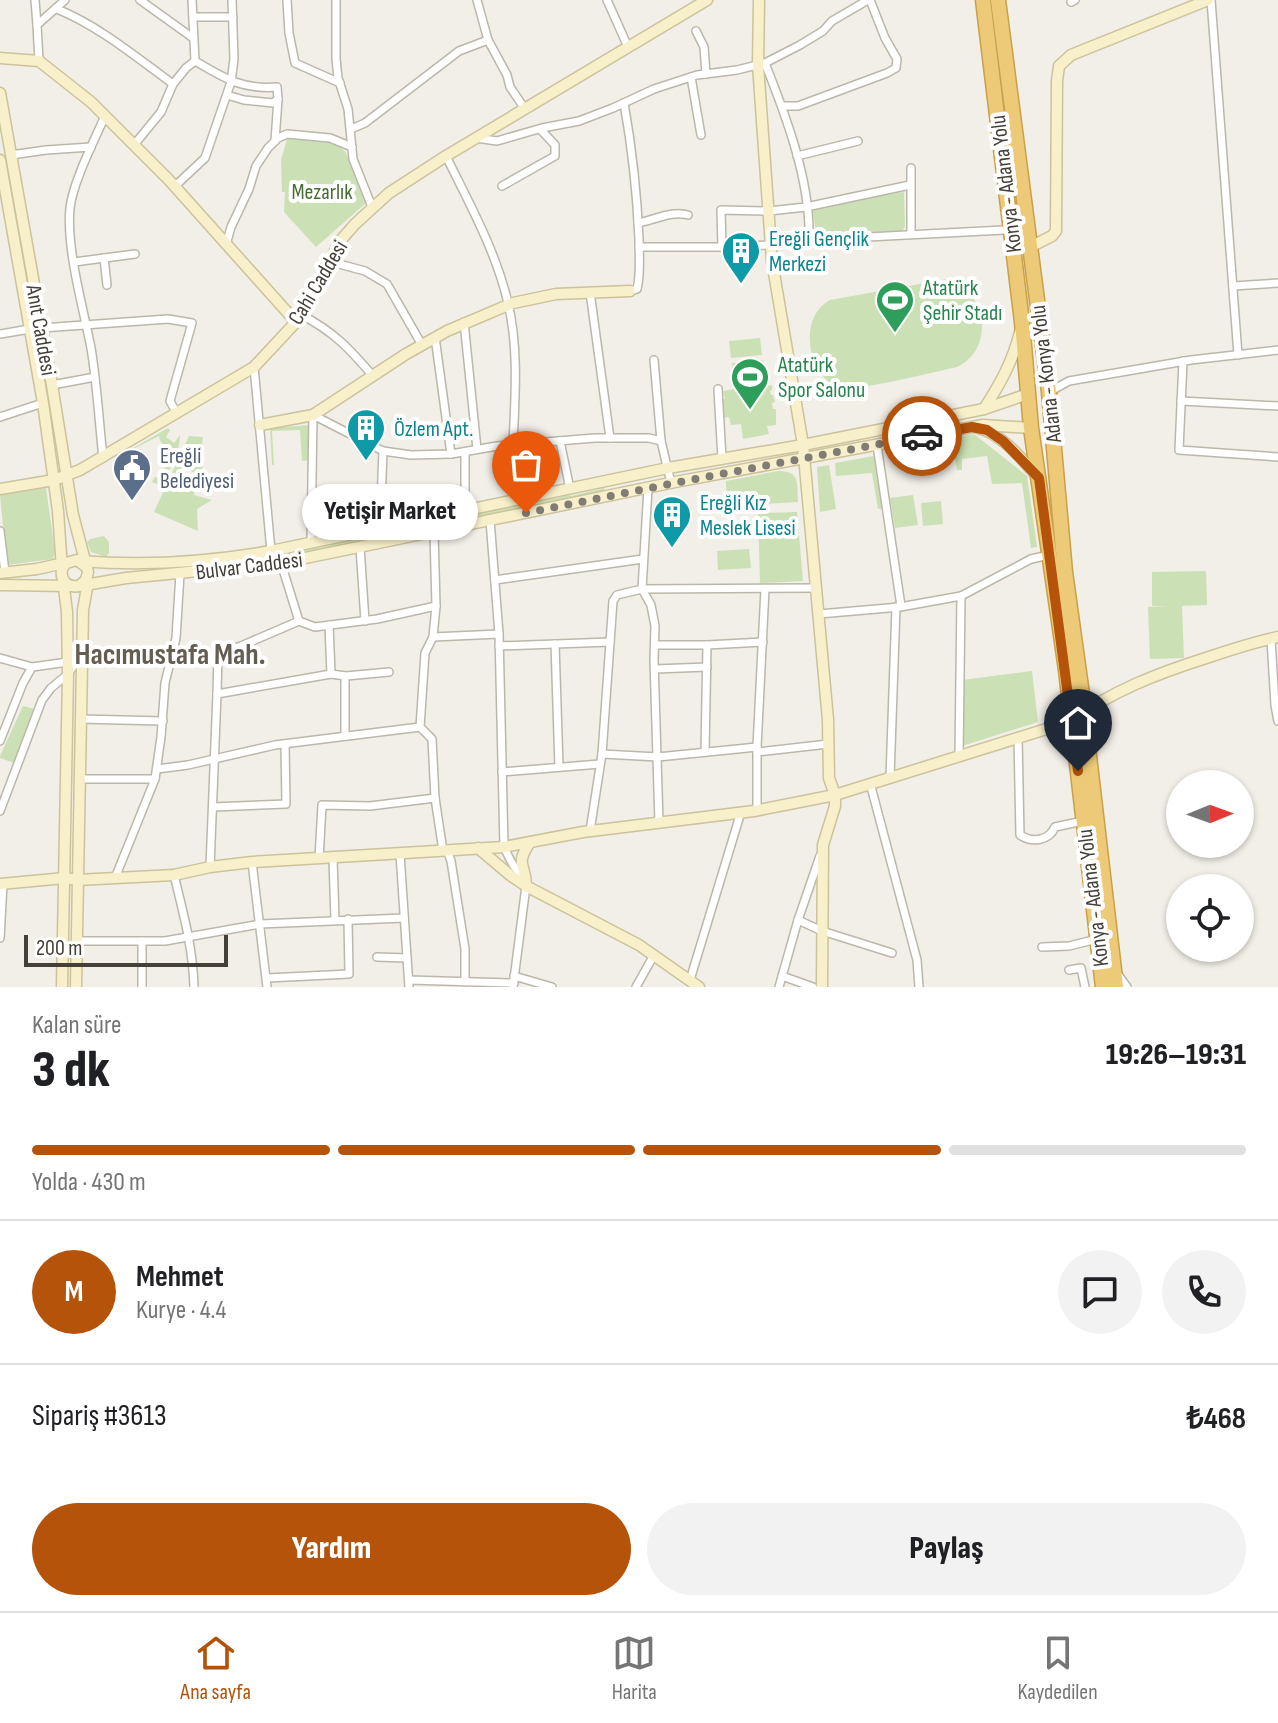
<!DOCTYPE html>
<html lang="tr">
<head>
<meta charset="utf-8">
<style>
  :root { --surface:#fff; --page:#f2f2f2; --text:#202124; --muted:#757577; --line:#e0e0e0; --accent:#b45309 }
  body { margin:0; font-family:"Sofia Sans Condensed",sans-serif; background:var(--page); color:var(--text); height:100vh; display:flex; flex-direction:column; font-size:30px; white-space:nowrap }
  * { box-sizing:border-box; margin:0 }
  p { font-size:26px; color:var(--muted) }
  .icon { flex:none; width:44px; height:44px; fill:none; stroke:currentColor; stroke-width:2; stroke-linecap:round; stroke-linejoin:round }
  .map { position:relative; height:987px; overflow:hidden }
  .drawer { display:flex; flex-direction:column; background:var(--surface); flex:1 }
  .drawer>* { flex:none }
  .needle { width:52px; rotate:89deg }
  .fabs { position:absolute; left:1166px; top:770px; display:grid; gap:16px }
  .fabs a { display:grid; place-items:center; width:88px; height:88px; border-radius:50%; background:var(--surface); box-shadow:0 2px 6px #0004; font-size:40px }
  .scale { position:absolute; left:24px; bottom:20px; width:204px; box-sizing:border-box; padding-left:8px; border:4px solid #443f37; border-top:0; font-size:22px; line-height:28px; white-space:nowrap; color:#443f37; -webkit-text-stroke:6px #fff; paint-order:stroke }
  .pin { position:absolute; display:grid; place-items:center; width:68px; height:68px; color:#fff; margin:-82px -34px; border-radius:50% 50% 50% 0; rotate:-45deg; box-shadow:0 0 8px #0007 }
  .pin .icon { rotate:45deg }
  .courier { position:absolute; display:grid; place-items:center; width:80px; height:80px; margin:-40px; border:6px solid #b45309; border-radius:50%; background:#fff; color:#222; box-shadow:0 2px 10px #0007 }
  .bubble { position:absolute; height:56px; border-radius:28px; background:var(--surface); box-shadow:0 2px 6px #0004; font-size:26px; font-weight:800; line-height:56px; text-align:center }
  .headline em { font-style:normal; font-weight:800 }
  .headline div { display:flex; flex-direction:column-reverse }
  .headline { display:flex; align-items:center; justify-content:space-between; height:136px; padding:0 32px }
  h1 { font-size:52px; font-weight:800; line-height:60px }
  .bar { display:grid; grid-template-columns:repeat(4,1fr); gap:12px 8px; align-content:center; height:96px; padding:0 32px }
  .bar i { height:10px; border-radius:6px; background:var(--line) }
  .bar .current { background:var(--accent) }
  .bar p { grid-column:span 4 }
  .line { display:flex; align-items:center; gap:20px; padding:0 32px; border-top:2px solid var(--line) }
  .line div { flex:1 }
  .round { display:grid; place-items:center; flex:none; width:84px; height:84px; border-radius:42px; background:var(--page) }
  .action { display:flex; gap:16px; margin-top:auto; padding:16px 32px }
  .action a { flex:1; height:92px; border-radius:48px; background:var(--accent); color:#fff; font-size:32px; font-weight:800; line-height:92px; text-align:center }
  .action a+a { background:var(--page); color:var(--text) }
  .menu { display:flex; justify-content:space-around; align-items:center; height:112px; border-top:2px solid var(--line); background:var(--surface); font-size:22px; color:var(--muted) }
  .menu a { display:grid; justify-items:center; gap:4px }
  .menu .current { color:var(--accent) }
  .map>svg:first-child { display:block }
  .green { fill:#cbe1b5 }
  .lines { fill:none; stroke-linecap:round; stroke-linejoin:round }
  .street-casing { stroke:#bcb7ab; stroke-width:10 }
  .secondary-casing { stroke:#ccc29c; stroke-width:13 }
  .highway-casing { stroke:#caa049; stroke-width:17 }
  .street { stroke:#fff; stroke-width:7 }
  .secondary { stroke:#f8efcb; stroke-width:10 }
  .highway { stroke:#ecca78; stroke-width:14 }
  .done { stroke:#817d75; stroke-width:8; stroke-dasharray:0 14.4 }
  .route { stroke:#b45309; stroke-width:10 }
  .labels { text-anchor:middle; stroke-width:8; stroke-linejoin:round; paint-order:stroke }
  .street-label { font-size:22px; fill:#443f37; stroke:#fff }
  .park-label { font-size:22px; fill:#466e32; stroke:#fff }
  .culture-label { font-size:22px; fill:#0d838f; stroke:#fff; text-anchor:start }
  .leisure-label { font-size:22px; fill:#27864d; stroke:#fff; text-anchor:start }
  .service-label { font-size:22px; fill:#4e5e75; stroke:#fff; text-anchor:start }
  .district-label { font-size:30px; font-weight:bold; fill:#655d50; stroke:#fff }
</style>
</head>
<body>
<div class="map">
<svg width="1278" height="987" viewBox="0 0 1278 987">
  <rect width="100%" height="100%" fill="#f1efe7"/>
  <!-- green -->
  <g class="green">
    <path d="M287,139c20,0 42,-1 58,12l21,52 -50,44 -32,-35 1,-20h-3l-1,-32z"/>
    <path d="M904,192l1,35 -3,4 -86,2 -4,-27z"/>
    <path d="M947,279c40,11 49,70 10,88 -24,5 -99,25 -118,20 -18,-5 -28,-27 -29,-45 -1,-17 4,-33 20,-42z"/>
    <path d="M760,338l2,17 -31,3 -2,-17z"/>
    <path d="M763,360l1,17 -30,4 -2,-18z"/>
    <path d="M768,383l1,3 3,-1v5l-2,1 1,4h2l2,7 -3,1 1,6h3v16l-9,1 2,8 -26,5 -2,-15 -10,1 -2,-8 -5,1 -3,-18 4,-1 -2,-8z"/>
    <path d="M310,425l-1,35 -7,1 -2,-31 -28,1 2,34h-2l-2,-37z"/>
    <path d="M168,428l2,2 -4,7 8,6 6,-8c0,19 -11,35 -19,51l-9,-4 3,-5 6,1 11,-29c-7,-3 -12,-5 -13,-13l-28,14 -1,8 -3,2 -6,-5z"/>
    <path d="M974,434l53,42 10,71 -6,1 -9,-65 -30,1 -5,-28 -25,3v11h-5l-5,-26 -32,10 -2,-9z"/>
    <path d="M189,436l14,1 -3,23c3,5 4,8 0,12l-5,1 -13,-6 -5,9 18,3 -1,16 18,5 -15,9 1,22 -44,-19z"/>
    <path d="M874,456l10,52 -6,1 -6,-36 -36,3 -1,-13z"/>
    <path d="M829,465l7,44 -16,3 -3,-45z"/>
    <path d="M778,471c23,-1 19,14 20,31l-71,4 -1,-25z"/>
    <path d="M46,488l9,64 -2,7 -46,6 -7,-70z"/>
    <path d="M604,488l1,4 -75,14v-3l40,-8 1,1z"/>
    <path d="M913,495l5,30 -23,3 -5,-30z"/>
    <path d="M941,501l2,23 -20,2 -2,-23z"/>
    <path d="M528,503l1,3 -80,16v-3z"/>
    <path d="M797,512l6,69 -43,2 -2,-70z"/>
    <path d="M379,533l2,4 -98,21 -1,-4z"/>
    <path d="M104,536l5,6v11l-3,4 -15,-5 -4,-10 3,-3z"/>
    <path d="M749,549l2,19 -33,2 -1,-19z"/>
    <path d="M1206,571l1,34 -25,1 2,52 -34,1 -2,-52 21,-1h-17v-34z"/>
    <path d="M1032,671l6,51 -76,24v-66z"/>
    <path d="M23,706l12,3 -21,54 -14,-5v-2z"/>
  </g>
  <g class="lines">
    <!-- street casing -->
    <g class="street-casing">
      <g id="street">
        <path d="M35,0l2,25"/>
        <path d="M140,0l53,38"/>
        <path d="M192,0l3,61c29,17 47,29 82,26l1,12 -5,4 -29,-3 -17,-5"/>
        <path d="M287,0l2,33 6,30 45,20"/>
        <path d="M336,0v59l2,19 10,31 5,50 19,48"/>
        <path d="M477,0l11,40 19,35 3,12 15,22"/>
        <path d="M607,0l21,47"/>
        <path d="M1211,0l27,355"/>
        <path d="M1071,2l4,-2"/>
        <path d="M57,9c42,17 79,48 116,75"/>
        <path d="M194,17h39"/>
        <path d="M696,31l8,16 2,27"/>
        <path d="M39,61l-2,-36 28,-25"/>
        <path d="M765,63c21,53 46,119 44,177l-38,5 -49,2 -1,-37 48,1 37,-4 104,-22"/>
        <path d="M691,77l10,58"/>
        <path d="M624,103c8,45 13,90 15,136 0,16 2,34 -2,50l-7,2"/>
        <path d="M783,106h15l89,-33 9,-5 1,-9 -12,-21 -15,-38"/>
        <path d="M351,129l14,-6 94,-72 29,-11"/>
        <path d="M476,138l21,3 45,-13 37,-7 34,-13 41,-19 43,-14 40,-5 28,-7 35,-18 23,-14 9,-10 36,-21"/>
        <path d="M275,141l3,-42"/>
        <path d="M134,145l27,-33 12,-28 13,-16 9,-7"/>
        <path d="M11,155l35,-5 45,-3"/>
        <path d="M446,156c23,47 50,95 62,147 11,46 7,95 5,142"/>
        <path d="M797,156l61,-15"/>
        <path d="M502,186l53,-30v-11l-15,-16"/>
        <path d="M174,187l31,-29 26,-76 3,-23 -2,-59"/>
        <path d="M638,223c17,-3 34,-13 50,-8"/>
        <path d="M911,234v-66"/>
        <path d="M809,240l195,-10"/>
        <path d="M226,245l5,-18 18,-38 7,-23 12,-18 10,-10 9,-4 43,4 22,9"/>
        <path d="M639,247h83"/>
        <path d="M104,258l3,27"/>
        <path d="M328,261l37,10 22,13 35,61"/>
        <path d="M74,262l61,-8"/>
        <path d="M1233,286l45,-3"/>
        <path d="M590,292l20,146"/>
        <path d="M300,314c34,18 48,33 73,62"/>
        <path d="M464,322l13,127"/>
        <path d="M42,328l126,-9 24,4 -22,78 7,13"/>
        <path d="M0,334l30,-5"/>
        <path d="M435,337l16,117"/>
        <path d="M654,360l7,81 10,42"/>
        <path d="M1183,361l-4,89 99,7"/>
        <path d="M254,367l17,184 10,12 18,58"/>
        <path d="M52,385l43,-8"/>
        <path d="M718,389l4,70"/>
        <path d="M1049,392l20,-11 122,-21 87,-10"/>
        <path d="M1181,401l97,5"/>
        <path d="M0,417l43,-14"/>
        <path d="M560,441l10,48"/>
        <path d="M877,445l24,161"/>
        <path d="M465,452v58"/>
        <path d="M103,458c-4,-37 -6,-74 -12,-110 -8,-41 -25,-100 -21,-140 3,-26 24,-67 35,-92"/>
        <path d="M490,520l9,114 5,213c5,10 10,25 22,29"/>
        <path d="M380,528l3,-77"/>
        <path d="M0,531l5,41"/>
        <path d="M434,532l2,74 -3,31 -8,16 -5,74 12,12 3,59 8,53"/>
        <path d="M311,543l2,-128 70,36 28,4 40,-1 46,-8 98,-8h54l12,3"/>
        <path d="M360,547l5,74"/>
        <path d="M495,580l148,-21"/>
        <path d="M819,614l81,-7 61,-11 70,-37 18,-4"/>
        <path d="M329,625l2,49"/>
        <path d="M433,637l66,-3"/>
        <path d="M1271,639l4,66 3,16"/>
        <path d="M555,644l4,123"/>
        <path d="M655,645h52l56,-3"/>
        <path d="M499,646l111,-4"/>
        <path d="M218,653l-1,41 114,-20 15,2 43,-4"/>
        <path d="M0,658l32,9"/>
        <path d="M655,669l52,-2"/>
        <path d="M345,676v60"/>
        <path d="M80,719l83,2"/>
        <path d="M1018,737l2,98c12,8 29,6 35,-8l28,-6"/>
        <path d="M0,741l23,-58 9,-16 36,-5 14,-9h62l28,3 39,-1 30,-9 58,-25 16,6 62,-8 59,-13"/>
        <path d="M705,752l2,-107"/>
        <path d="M757,752l71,-8"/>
        <path d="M602,754l56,3 99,-10"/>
        <path d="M959,756l2,-160"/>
        <path d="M157,769l31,-4 87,-20 145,-18"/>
        <path d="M502,772l98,-8"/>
        <path d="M890,777l6,-170"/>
        <path d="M79,779h76"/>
        <path d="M870,783l47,177 2,27"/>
        <path d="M213,807l73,-3 -1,-60"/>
        <path d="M757,810v-63l8,-158"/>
        <path d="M0,811l42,-111 9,-12 17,-14 13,-19"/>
        <path d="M659,823l-5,-163 1,-34 -4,-21 -9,-16 173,-1"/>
        <path d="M590,831l12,-77 11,-153 4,-6 25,-6 6,-101"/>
        <path d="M447,850l4,11 14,88v33"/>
        <path d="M400,854l9,133"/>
        <path d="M333,858l2,62"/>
        <path d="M319,859l3,-54 48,1 65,-8"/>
        <path d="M252,862l15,125"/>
        <path d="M210,867l7,-173"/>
        <path d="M174,875c9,37 19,73 20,112"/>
        <path d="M115,878l40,-99 6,-42 4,-54 11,-45 4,-64"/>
        <path d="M798,920l24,11 70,22"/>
        <path d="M0,938l3,-54"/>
        <path d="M77,941h88l95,-17 144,-6"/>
        <path d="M1042,947l27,-1 28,-7"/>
        <path d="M377,957l30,1"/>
        <path d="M1069,970l12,-2 4,19"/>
        <path d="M1117,973l10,14"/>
        <path d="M514,976l38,11"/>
        <path d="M782,976l31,11"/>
        <path d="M267,978l82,-4 -1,-55"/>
        <path d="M409,980l105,3"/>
        <path d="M690,980l51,-168"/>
        <path d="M142,987v-46"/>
        <path d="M513,987l13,-101"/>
        <path d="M636,987l18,-32"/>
        <path d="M779,987l19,-67 22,-64"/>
      </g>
    </g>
    <!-- secondary casing -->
    <g class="secondary-casing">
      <g id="secondary">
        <path d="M759,0l-1,65 14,196 31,184 25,275 1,58 6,17v11l-12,39 -1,142"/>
        <path d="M0,58l39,3 52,41 78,78 127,142"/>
        <path d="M0,93l52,292 21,130 15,57 -2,8 -7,6c-11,2 -19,-5 -17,-17l4,-6 11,-3 8,6"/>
        <path d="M0,160l43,243 15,108 4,58"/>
        <path d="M1030,247l22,-11 4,-5 1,-150 2,-15 12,-11 137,-55"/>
        <path d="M984,409c16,-25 29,-48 36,-77"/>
        <path d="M260,425l53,-10 93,-61 41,-23 66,-28 43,-9 74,-3"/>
        <path d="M978,428c25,6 44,32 61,50"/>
        <path d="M0,489l54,-9 26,-10 174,-103 42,-45 45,-82 14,-16 34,-31 57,-37 261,-156"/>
        <path d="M80,561c63,5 129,1 191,-10l397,-83 135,-23 181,-36 44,-15"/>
        <path d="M0,573l37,-4 27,-6"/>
        <path d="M0,585l70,1"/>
        <path d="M79,586l47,-8 155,-15 394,-81 308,-57 48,3"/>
        <path d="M478,848l32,27 16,11 113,59 60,42"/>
        <path d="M0,884l65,-6 12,2 97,-5 36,-8 42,-5 252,-15 79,-15 171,-21 81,-16 237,-74c39,-30 87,-48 134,-63 24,-8 47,-16 72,-21"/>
        <path d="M526,886c0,-24 -12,-19 4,-44"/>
        <path d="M62,987l6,-313 -1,-62 -4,-32"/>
        <path d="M76,987l7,-377 5,-28"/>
      </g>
    </g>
    <!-- highway casing -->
    <g class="highway-casing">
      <g id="highway">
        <path d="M983,0l39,322 9,106 35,242 37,317"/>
        <path d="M998,0l51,392 16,180 16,115 35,300"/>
      </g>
    </g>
    <!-- street -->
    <use href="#street" class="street"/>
    <!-- secondary -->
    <use href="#secondary" class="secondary"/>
    <!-- highway -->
    <use href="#highway" class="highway"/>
  </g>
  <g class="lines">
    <!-- done -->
    <path class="done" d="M526,513l169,-34 227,-43"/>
    <!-- route -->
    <path class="route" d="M922,436l50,-9 15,3 16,11 36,37 39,293"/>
  </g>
  <!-- icons -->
  <defs>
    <g id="building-pin" transform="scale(2)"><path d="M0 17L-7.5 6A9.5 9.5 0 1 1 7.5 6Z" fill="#0f9aa8" stroke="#fff"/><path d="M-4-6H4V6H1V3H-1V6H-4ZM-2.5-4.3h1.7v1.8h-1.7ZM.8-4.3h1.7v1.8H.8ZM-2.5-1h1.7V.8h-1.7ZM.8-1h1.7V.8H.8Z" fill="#fff"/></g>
    <g id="stadium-pin" transform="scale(2)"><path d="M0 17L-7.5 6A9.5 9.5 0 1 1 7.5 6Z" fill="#2e9e5b" stroke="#fff"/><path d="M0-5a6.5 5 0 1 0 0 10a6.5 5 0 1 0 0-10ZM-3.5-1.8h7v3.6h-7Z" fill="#fff"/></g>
    <g id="civic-pin" transform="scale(2)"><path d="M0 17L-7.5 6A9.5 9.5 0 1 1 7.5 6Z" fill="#5c6f8a" stroke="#fff"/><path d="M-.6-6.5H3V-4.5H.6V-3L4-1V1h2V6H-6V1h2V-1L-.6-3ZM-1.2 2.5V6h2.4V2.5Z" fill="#fff"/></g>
  </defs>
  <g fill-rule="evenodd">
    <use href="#building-pin" x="741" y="251"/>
    <use href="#stadium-pin" x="895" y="300"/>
    <use href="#stadium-pin" x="750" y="377"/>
    <use href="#building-pin" x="366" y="428"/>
    <use href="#civic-pin" x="132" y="468"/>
    <use href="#building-pin" x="672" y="515"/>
  </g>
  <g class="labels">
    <!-- street labels -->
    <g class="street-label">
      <text transform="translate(1005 184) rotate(-97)" y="8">Konya - Adana Yolu</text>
      <text transform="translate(317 282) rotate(-59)" y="8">Cahi Caddesi</text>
      <text transform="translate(42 330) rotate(80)" y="8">Anıt Caddesi</text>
      <text transform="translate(1045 374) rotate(-97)" y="8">Adana - Konya Yolu</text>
      <text transform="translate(249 565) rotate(-7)" y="8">Bulvar Caddesi</text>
      <text transform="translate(1092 898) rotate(-97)" y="8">Konya - Adana Yolu</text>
    </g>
    <!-- park labels -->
    <g class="park-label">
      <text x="322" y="199">Mezarlık</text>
    </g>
    <!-- culture labels -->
    <g class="culture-label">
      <text x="769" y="246">Ereğli Gençlik<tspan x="769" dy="25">Merkezi</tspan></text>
      <text x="394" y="436">Özlem Apt.</text>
      <text x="700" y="510">Ereğli Kız<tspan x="700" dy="25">Meslek Lisesi</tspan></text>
    </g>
    <!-- leisure labels -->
    <g class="leisure-label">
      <text x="923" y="295">Atatürk<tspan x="923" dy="25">Şehir Stadı</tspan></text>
      <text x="778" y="372">Atatürk<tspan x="778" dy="25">Spor Salonu</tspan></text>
    </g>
    <!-- service labels -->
    <g class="service-label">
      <text x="160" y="463">Ereğli<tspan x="160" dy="25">Belediyesi</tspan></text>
    </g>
    <!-- district labels -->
    <g class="district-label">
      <text x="170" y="664">Hacımustafa Mah.</text>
    </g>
  </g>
</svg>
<div class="fabs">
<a><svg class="needle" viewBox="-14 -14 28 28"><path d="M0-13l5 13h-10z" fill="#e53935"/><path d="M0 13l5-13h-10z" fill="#757577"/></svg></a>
<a><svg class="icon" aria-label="locate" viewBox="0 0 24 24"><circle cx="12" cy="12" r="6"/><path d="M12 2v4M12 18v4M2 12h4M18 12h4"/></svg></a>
</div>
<div class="scale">200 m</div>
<div class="pin" style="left:526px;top:513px;background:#ea580c"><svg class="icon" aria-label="bag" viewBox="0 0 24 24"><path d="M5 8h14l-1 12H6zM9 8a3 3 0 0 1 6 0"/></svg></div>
<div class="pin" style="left:1078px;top:771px;background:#1f2937"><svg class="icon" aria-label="home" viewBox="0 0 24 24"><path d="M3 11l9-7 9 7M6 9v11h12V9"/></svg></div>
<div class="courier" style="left:922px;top:436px"><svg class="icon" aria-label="car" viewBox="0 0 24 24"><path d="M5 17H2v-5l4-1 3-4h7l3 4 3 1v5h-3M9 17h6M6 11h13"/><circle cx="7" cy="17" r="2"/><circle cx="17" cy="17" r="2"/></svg></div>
<div class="bubble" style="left:302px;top:484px;width:176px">Yetişir Market</div>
</div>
<section class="drawer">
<div class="headline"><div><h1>3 dk</h1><p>Kalan süre</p></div><em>19:26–19:31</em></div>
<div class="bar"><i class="current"></i><i class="current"></i><i class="current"></i><i></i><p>Yolda · 430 m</p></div>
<div class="line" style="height:144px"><b class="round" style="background:var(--accent);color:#fff">M</b><div><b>Mehmet</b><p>Kurye · 4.4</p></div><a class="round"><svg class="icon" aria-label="chat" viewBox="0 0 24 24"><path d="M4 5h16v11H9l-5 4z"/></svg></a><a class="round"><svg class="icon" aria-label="phone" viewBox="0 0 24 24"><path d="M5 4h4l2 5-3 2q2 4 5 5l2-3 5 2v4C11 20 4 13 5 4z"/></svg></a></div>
<div class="line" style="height:104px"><div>Sipariş #3613</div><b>₺468</b></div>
<div class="action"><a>Yardım</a><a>Paylaş</a></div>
</section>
<nav class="menu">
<a class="current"><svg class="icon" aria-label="home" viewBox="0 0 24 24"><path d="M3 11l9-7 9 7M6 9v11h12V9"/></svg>Ana sayfa</a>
<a><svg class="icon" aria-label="map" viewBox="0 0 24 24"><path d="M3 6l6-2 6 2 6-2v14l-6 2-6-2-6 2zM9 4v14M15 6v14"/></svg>Harita</a>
<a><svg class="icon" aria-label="saved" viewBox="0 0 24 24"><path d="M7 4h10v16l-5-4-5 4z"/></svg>Kaydedilen</a>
</nav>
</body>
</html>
